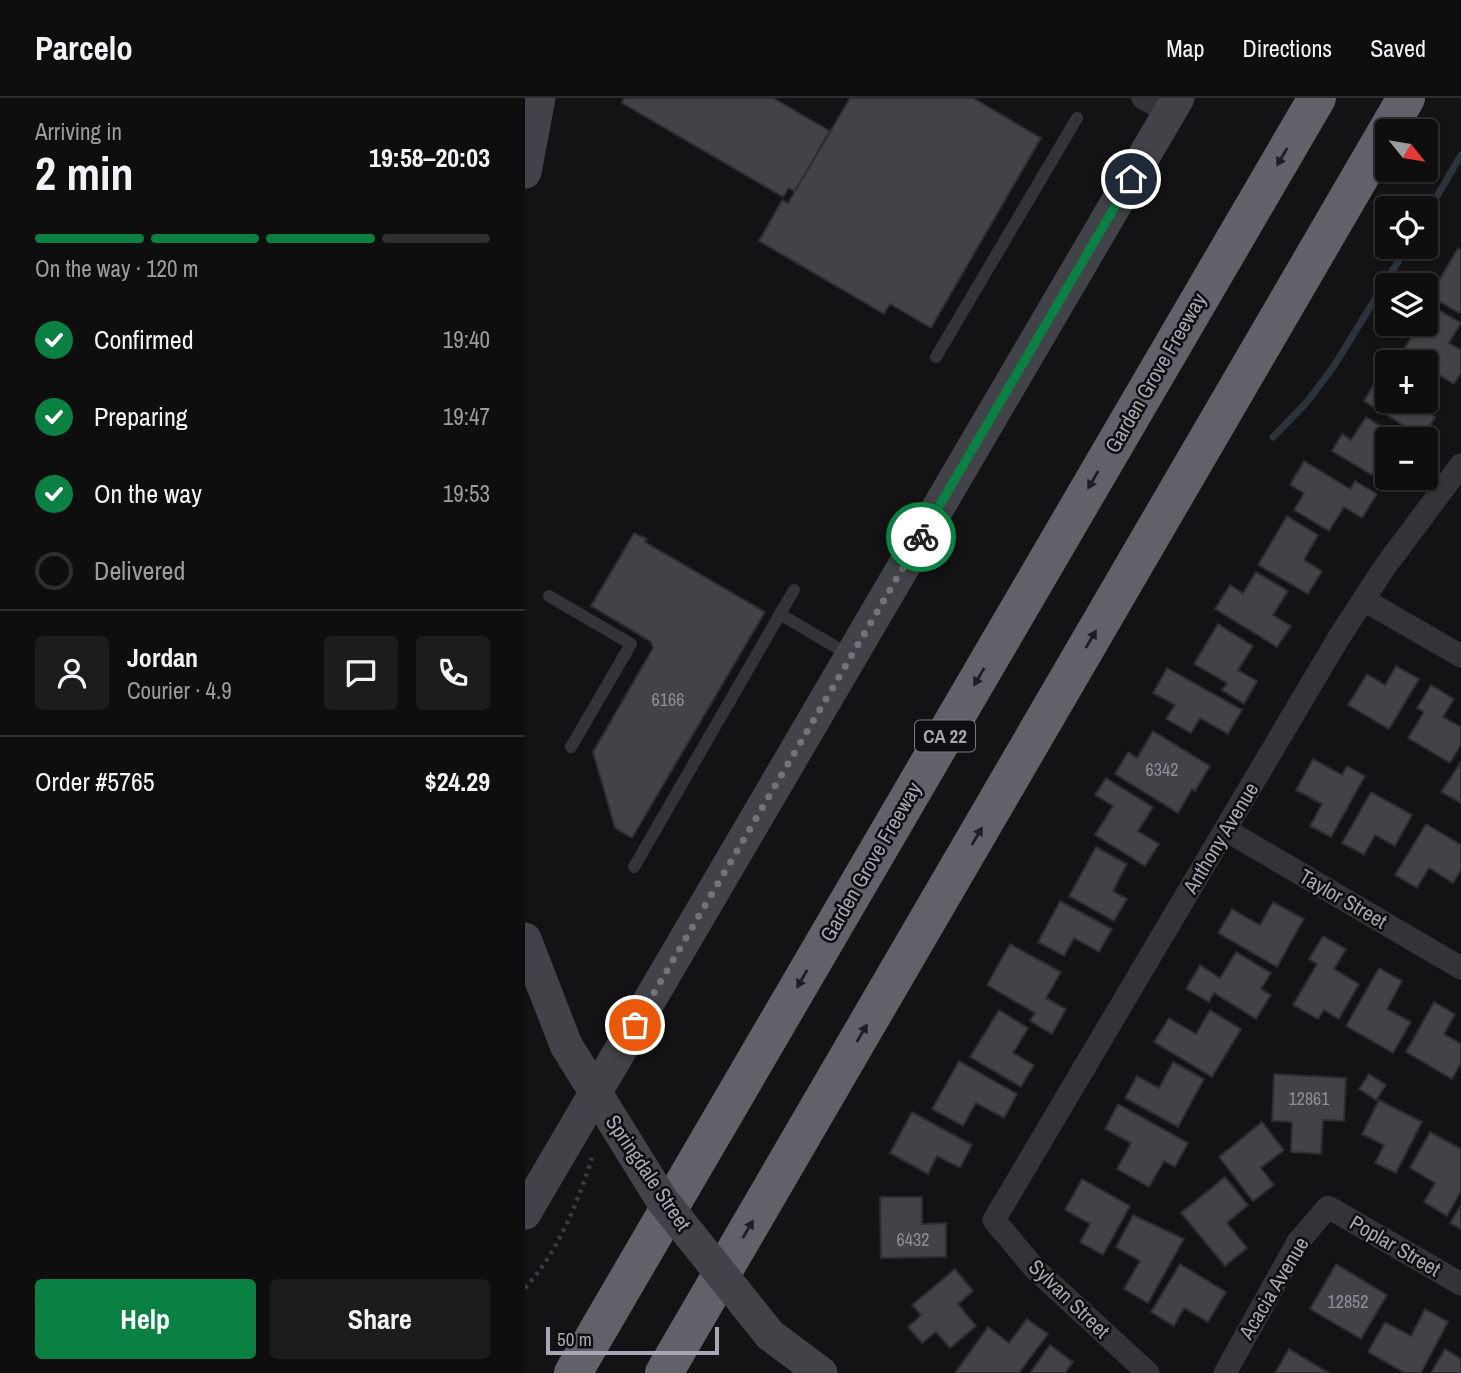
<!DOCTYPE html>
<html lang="en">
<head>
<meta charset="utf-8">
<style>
  :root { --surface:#0e0e0f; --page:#1c1c1d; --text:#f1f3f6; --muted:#9b9c9e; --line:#2e2e2f; --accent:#0b8043 }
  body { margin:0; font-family:"Archivo Narrow",sans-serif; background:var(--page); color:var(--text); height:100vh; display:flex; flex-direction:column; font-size:26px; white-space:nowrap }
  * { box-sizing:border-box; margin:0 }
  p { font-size:23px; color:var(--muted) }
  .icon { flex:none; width:38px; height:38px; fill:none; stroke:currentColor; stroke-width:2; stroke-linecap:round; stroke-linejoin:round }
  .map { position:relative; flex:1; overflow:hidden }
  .panel { display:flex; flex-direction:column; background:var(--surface); width:525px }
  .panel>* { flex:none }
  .needle { width:46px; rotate:120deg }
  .buttons { position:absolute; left:850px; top:21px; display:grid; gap:14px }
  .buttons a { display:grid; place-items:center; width:63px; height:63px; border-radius:7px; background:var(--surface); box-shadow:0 2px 5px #0004,0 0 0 2px var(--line); font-size:35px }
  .scale { position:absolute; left:21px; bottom:18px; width:173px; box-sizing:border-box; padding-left:7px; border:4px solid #a5a7b3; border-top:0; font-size:19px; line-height:24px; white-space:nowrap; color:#a5a7b3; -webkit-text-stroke:5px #0e0d0f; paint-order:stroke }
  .pin { position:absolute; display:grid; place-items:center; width:60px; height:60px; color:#fff; margin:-30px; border:4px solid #fff; border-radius:50%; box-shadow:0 2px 7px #0007 }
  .courier { position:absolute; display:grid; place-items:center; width:70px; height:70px; margin:-35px; border:5px solid #0b8043; border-radius:50%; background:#fff; color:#222; box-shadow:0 2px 9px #0007 }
  .headline em { font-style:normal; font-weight:700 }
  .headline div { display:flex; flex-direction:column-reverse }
  .headline { display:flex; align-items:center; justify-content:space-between; height:119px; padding:0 35px }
  h1 { font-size:46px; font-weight:700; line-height:52px }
  .bar { display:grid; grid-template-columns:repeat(4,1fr); gap:10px 7px; align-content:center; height:84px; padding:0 35px }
  .bar i { height:9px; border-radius:5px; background:var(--line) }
  .bar .selected { background:var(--accent) }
  .bar p { grid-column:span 4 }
  .line { display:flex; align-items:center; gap:18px; padding:0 35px; border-top:2px solid var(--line) }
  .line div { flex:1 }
  .round { display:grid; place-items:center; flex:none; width:74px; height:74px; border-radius:7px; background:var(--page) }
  ol { padding:0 35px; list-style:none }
  li { display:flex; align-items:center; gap:21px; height:77px }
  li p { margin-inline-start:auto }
  li .icon { padding:7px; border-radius:50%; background:var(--accent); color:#fff; stroke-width:4 }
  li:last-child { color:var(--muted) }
  li i { width:38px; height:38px; border:4px solid var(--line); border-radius:50% }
  .button { display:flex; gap:14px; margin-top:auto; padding:14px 35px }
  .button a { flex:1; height:80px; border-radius:7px; background:var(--accent); color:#fff; font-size:28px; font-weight:700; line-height:80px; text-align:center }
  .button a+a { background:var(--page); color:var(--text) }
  header { display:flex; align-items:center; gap:42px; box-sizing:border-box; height:98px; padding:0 35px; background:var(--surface); border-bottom:2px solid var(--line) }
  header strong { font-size:33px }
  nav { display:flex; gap:38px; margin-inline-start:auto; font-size:24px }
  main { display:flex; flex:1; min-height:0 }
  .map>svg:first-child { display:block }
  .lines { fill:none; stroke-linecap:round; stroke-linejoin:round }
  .stream { stroke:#2d333b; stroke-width:7 }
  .building { fill:#424247; stroke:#2d2d30; stroke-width:2 }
  .path { stroke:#3a3b3f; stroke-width:4.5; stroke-dasharray:3.5 5; stroke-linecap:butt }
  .lane { stroke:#343438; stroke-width:12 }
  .street { stroke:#343438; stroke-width:23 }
  .secondary { stroke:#424348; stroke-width:33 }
  .highway { stroke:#606169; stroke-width:38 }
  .secondary-bridge { stroke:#424348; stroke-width:33 }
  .oneway { fill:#1e1e21 }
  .done { stroke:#72737b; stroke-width:7; stroke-dasharray:0 12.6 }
  .route { stroke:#0b8043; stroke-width:9 }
  .labels { text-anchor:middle; stroke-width:5; stroke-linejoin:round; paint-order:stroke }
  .number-label { font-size:18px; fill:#8c8e98 }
  .shield { fill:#0e0d0f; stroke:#787982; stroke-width:2 }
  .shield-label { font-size:19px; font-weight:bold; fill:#a5a7b3 }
  .street-label { font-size:21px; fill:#a5a7b3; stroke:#0e0d0f }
</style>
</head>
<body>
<header>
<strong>Parcelo</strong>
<nav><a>Map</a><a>Directions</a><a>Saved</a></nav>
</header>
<main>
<section class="panel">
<div class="headline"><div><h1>2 min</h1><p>Arriving in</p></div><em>19:58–20:03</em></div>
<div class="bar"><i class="selected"></i><i class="selected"></i><i class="selected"></i><i></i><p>On the way · 120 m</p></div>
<ol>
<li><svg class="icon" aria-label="check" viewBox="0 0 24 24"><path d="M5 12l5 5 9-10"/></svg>Confirmed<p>19:40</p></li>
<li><svg class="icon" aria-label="check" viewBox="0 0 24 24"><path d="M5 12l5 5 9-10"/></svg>Preparing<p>19:47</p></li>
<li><svg class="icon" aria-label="check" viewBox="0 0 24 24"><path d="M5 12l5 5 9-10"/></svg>On the way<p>19:53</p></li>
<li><i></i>Delivered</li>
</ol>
<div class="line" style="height:126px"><a class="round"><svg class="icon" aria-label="person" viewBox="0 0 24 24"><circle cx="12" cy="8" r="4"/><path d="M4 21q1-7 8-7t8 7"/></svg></a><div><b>Jordan</b><p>Courier · 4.9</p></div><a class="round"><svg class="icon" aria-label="chat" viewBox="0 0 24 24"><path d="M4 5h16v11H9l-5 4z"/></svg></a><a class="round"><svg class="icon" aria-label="phone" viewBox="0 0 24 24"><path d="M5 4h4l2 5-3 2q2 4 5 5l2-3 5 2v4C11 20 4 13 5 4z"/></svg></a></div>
<div class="line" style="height:91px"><div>Order #5765</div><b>$24.29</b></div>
<div class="button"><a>Help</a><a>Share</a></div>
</section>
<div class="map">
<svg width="936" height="1275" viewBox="0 0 936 1275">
  <rect width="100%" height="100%" fill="#131214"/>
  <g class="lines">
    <!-- stream -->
    <g class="stream">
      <path d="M901,117l35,-60"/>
      <path d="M748,339l34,-35 27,-36 73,-119"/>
    </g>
  </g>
  <!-- building -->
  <g class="building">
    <path d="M99,0h149l57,33 -35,61 -6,-4 -6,9 -161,-94z"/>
    <path d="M325,0h123l68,40 -110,190 -41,-24 -6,10 -125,-73 23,-41 6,3z"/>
    <path d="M933,150l3,2v60l-2,3 -29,-17z"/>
    <path d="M905,207l31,18 -12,20 12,7v23l-7,11 -28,-17v-5h-8l-16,-9 17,-29h7v-12z"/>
    <path d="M858,271l5,2v30h30l-3,4 20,12 -12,20 -59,-36z"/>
    <path d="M841,319l36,22h-14v21l-4,-3 -12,18 -40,-24 10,-17 9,6z"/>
    <path d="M779,363l46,28 5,-8 22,13 -15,24 -18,-11 -15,24 -35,-21 10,-17 -14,-8z"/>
    <path d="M762,418l31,19 -14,25 18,11 -14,23 -50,-29z"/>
    <path d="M109,435l13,6 -2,3 120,70 -133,226 -17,-10 -22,-76 60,-104 -2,-6 -60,-36z"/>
    <path d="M731,474l32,19 -15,24 18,11 -14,21 -62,-38 15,-24 13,8z"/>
    <path d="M693,526l35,22 -15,24 19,11 -13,23 -22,-14 5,-7 -33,-19z"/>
    <path d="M871,568l23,13 -30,50 -41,-24 19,-31 18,11z"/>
    <path d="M642,570l75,42 -14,24 -28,-16 -9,15 -25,-14 9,-14 -22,-12z"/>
    <path d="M906,587l23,14 -11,18 18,10v17l-11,19 -42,-25 16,-26 -7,-4z"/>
    <path d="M628,633l57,35 -15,25 -3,-2 -14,24 -63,-39 13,-22 9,6z"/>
    <path d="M788,661l29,16 5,-9 18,10 -34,61 -21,-11 12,-22 -26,-14z"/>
    <path d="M936,664v41l-20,-11z"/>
    <path d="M581,680l47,29 -15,24 21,13 -14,22 -50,-31 18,-29 -18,-11z"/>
    <path d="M846,694l41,23 -17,31 -20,-11 -11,20 -22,-12z"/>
    <path d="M901,726l35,21v25l-8,13 -24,-15 -12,20 -22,-13z"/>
    <path d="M571,749l31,17 -14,27 14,8 -13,22 -45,-25z"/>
    <path d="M535,803l52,28 -13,23 -25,-14 -10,18 -26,-14z"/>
    <path d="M748,804l31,17 -27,48 -59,-34 14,-24 28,16z"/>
    <path d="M798,838l23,13 -12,20 25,15 -20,35 -15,-9 -6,9 -25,-14 24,-41 -8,-5z"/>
    <path d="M485,846l51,28 -15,26 20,11 -14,25 -22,-13 5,-8 -48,-28z"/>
    <path d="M711,854l35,21 -10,16 10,6 -15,24 -42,-26 -5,9 -23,-13 14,-24 20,13z"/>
    <path d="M854,870l23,13 -15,28 24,13 -18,31 -47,-27z"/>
    <path d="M909,904l21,12 -11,20 17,10v19l-9,16 -46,-27z"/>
    <path d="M474,912l29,18 -15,25 21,12 -13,22 -51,-30z"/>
    <path d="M685,912l31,19 -29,48 -58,-35 15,-24 27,16z"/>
    <path d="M434,963l58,33 -13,24 -28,-15 -13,23 -31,-17z"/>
    <path d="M648,964l31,17 -26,48 -53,-29 12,-22 22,12z"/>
    <path d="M749,976l72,4 -2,43 -21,-1 -2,34 -30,-2 1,-30 -20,-1z"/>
    <path d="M844,976l17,11 -10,15 -17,-11z"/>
    <path d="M854,1002l43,22 -26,51 -21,-10 9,-18 -22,-11z"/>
    <path d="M593,1006l70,39 -13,24 -11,-6 -15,26 -32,-18 14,-26 -26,-14z"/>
    <path d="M387,1014l60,33 -12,23 -23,-12 -9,18 -38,-21z"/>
    <path d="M737,1024l22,28 -23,18 13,17 -21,16 -34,-44z"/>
    <path d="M905,1034l31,17v42l-14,25 -23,-14 11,-19 -25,-15z"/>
    <path d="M700,1079l23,28 -21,18 20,25 -22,18 -44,-53z"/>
    <path d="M557,1081l48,27 -27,49 -23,-13 10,-18 -25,-14z"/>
    <path d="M355,1099h42v27l24,-1v34l-65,1z"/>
    <path d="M936,1107v24l-11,-6z"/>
    <path d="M608,1117l51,24 -36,64 -24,-14 16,-28 -24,-14z"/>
    <path d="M655,1166l46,28 -18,30 -24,-14 -10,18 -23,-14z"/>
    <path d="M811,1166l51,31 -26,44 -51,-30z"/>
    <path d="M430,1171l18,22 -15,13 18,22 -26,22 -14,-16 -14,11 -14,-16 13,-12 -9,-10z"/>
    <path d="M900,1211l23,13 -27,51h-16l-37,-21 17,-30 26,14z"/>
    <path d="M502,1221l21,15 -29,39h-64l33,-46 21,16z"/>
    <path d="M525,1247l23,17 -8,11h-35z"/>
    <path d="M764,1251l40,24h-54z"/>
    <path d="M920,1251l16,10v14h-30z"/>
  </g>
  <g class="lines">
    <!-- path -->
    <path class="path" d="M0,1190c33,-36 52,-84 67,-130"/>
    <!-- lane -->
    <g class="lane">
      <path d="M411,259l141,-239"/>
      <path d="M24,498l82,48 -60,103"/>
      <path d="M255,516l14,-24"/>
      <path d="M109,769l146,-253 71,42"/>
    </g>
    <!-- street -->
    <g class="street">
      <path d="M618,0l26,15"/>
      <path d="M839,502l97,56"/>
      <path d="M701,732l235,138"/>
      <path d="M623,1275l-113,-104 -41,-49 344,-581 46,-71 77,-103"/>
      <path d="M700,1275l73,-131 30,-35 133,77"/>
    </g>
    <!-- secondary -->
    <g class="secondary">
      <path d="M0,74l14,-74"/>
      <path d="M0,841l41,106"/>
      <path d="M0,1115l653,-1115"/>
      <path d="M245,1237l51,38"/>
    </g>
    <!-- highway -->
    <g class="highway">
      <path d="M48,1275l744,-1275"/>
      <path d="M139,1275l742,-1275"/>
    </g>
    <!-- secondary-bridge -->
    <path class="secondary-bridge" d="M41,947l96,155 108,135"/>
  </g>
  <!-- one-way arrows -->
  <defs><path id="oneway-solid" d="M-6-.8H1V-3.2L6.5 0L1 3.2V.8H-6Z" transform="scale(1.75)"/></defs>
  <g class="oneway">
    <use href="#oneway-solid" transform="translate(757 59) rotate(120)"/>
    <use href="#oneway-solid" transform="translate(568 382) rotate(120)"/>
    <use href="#oneway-solid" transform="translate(566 541) rotate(-60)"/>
    <use href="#oneway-solid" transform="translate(454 579) rotate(120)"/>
    <use href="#oneway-solid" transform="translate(452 738) rotate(-60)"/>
    <use href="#oneway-solid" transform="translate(277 881) rotate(120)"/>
    <use href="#oneway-solid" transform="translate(337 935) rotate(-60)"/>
    <use href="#oneway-solid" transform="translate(223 1131) rotate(-60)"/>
  </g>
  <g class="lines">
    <!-- done -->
    <path class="done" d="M110,927l286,-488"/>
    <!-- route -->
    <path class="route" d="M396,439l210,-358"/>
  </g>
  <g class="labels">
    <!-- number labels -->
    <g class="number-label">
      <text x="143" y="608">6166</text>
      <text x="637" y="678">6342</text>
      <text x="784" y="1007">12861</text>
      <text x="388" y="1148">6432</text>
      <text x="823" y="1210">12852</text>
    </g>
    <!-- shield labels -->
    <rect class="shield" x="390" y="622.5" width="60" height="31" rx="5"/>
    <g class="shield-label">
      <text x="420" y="645">CA 22</text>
    </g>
    <!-- street labels -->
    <g class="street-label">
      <text transform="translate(631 275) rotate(-60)" y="7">Garden Grove Freeway</text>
      <text transform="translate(696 740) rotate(-59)" y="7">Anthony Avenue</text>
      <text transform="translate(346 764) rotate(-60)" y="7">Garden Grove Freeway</text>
      <text transform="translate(818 801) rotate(30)" y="7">Taylor Street</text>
      <text transform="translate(123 1075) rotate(56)" y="7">Springdale Street</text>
      <text transform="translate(870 1148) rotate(30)" y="7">Poplar Street</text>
      <text transform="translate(749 1190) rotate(-59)" y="7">Acacia Avenue</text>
      <text transform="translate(544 1201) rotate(44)" y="7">Sylvan Street</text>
    </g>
  </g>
</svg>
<div class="buttons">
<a><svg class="needle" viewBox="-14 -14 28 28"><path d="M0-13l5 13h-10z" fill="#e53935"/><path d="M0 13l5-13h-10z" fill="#9b9c9e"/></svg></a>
<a><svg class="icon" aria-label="locate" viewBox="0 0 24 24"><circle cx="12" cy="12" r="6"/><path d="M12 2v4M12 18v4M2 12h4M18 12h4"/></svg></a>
<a><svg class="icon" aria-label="layers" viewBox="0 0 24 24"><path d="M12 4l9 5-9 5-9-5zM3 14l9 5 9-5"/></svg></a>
<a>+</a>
<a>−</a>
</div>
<div class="scale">50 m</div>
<div class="pin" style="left:110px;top:927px;background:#ea580c"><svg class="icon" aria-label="bag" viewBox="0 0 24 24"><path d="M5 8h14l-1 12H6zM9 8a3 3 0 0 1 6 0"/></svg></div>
<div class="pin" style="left:606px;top:81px;background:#1f2937"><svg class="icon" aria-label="home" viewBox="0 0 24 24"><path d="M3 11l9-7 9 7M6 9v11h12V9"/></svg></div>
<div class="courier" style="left:396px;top:439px"><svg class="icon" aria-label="bike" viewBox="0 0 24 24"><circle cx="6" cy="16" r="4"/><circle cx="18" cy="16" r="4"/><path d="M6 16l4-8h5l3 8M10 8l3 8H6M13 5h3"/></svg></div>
</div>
</main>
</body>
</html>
